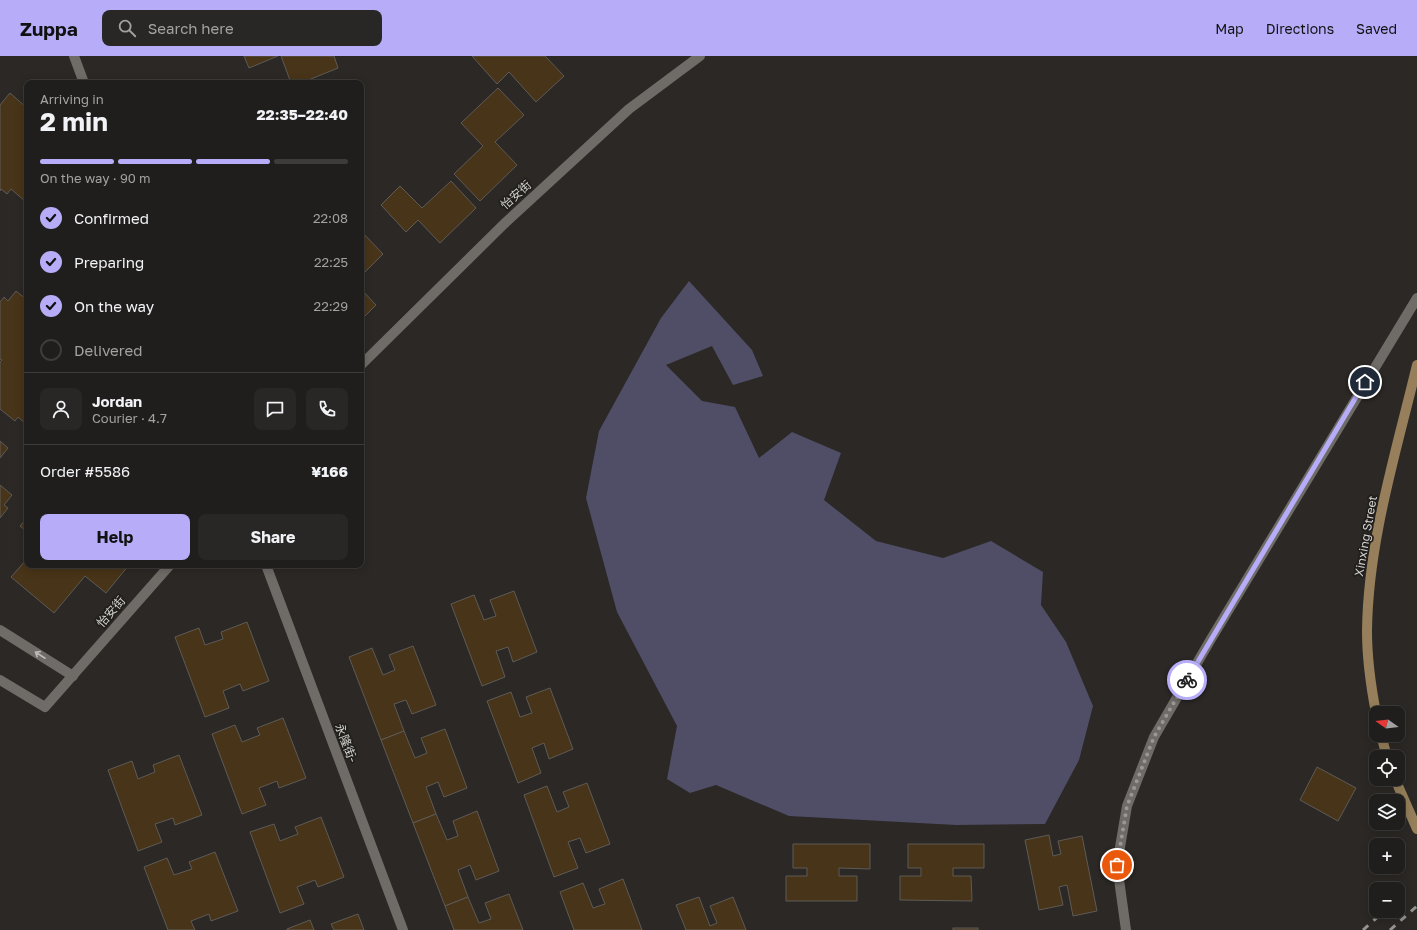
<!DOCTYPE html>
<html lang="en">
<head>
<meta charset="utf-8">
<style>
  :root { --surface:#201e1c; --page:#282725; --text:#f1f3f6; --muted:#a2a2a3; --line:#3d3c3b; --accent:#b6acf8 }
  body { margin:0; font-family:"Golos Text","Noto Sans SC",sans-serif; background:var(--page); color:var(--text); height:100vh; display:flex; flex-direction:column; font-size:15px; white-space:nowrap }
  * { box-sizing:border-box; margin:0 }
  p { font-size:13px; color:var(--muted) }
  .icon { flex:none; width:22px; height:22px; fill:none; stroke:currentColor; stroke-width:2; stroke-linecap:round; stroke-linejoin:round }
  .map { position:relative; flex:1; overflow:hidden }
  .sheet { position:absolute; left:24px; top:24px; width:340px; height:488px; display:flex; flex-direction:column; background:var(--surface); border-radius:8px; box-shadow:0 2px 10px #0003,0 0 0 1px var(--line) }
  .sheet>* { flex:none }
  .needle { width:26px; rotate:284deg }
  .tools { position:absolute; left:1369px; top:650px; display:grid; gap:8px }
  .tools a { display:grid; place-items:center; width:36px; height:36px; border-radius:8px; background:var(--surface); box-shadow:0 2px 10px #0003,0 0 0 1px var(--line); font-size:20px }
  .pin { position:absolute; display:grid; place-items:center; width:34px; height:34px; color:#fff; margin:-17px; border:2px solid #fff; border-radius:50%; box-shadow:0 1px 4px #0007 }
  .courier { position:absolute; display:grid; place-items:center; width:40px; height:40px; margin:-20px; border:3px solid #b6acf8; border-radius:50%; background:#fff; color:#222; box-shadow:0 1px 5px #0007 }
  .head em { font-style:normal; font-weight:700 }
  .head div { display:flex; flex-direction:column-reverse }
  .head { display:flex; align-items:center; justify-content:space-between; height:68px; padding:0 16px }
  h1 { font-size:26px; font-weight:700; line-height:30px }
  .bar { display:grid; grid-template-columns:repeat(4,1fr); gap:6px 4px; align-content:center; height:48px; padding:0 16px }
  .bar i { height:5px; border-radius:3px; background:var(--line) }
  .bar .active { background:var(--accent) }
  .bar p { grid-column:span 4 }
  .line { display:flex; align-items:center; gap:10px; padding:0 16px; border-top:1px solid var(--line) }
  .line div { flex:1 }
  .round { display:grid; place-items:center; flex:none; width:42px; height:42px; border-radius:8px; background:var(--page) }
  ol { padding:0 16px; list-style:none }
  li { display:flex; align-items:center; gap:12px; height:44px }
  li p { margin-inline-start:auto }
  li .icon { padding:4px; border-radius:50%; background:var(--accent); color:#111; stroke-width:4 }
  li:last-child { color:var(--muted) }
  li i { width:22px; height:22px; border:2px solid var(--line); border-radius:50% }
  .button { display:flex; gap:8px; margin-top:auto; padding:8px 16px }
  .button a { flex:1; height:46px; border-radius:8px; background:var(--accent); color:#111; font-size:16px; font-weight:700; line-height:46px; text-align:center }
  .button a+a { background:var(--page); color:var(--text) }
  header { display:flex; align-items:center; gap:24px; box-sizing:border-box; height:56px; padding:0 20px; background:var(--accent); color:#111 }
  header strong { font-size:19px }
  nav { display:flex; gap:22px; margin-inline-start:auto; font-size:14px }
  .search { width:280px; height:36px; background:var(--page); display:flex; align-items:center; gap:10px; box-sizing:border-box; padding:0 14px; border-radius:8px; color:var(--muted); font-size:15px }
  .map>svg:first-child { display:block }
  .green { fill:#504d67 }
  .building { fill:#483418; stroke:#5e5b57 }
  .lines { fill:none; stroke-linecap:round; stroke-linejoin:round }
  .minor { stroke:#6f6c68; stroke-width:10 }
  .tertiary { stroke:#6f6c68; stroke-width:10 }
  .secondary { stroke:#967f5a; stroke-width:10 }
  .rail { stroke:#959390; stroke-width:3; stroke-dasharray:7 7; stroke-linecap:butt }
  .oneway { stroke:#bcb9b7 }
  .done { stroke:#9a9795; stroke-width:4; stroke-dasharray:0 7.2 }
  .route { stroke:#b6acf8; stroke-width:5 }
  .labels { text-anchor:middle; stroke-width:3.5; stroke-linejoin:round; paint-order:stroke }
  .street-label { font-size:12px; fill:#d5d3d1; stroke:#211f1c }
</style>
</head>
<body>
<header>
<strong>Zuppa</strong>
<div class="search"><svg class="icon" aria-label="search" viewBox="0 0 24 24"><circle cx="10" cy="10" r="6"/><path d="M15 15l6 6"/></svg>Search here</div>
<nav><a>Map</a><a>Directions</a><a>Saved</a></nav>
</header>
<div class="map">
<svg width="1417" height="874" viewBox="0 0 1417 874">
  <rect width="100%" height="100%" fill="#2b2825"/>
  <!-- green -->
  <path class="green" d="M689,225l63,69 11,26 -30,9 -21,-39 -46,19 36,36 33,6 24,51 33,-26 49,21 -17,47 52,41 67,17 48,-17 52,31 -2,33 25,37 27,64 -14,54 -34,64 -89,1 -167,-9 -73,-31 -26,8 -23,-14 10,-53 -60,-114 -31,-114 13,-67 62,-113z"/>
  <!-- building -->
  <g class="building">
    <path d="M244,0h34l-29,12z"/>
    <path d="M281,0h53l4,12 -37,15h-10z"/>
    <path d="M472,0h73l19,20 -28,26 -27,-30 -12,12z"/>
    <path d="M498,32l26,27 -29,27 22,23 -37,36 -26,-27 29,-28 -22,-23z"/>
    <path d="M10,37l17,15 -1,94 -15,-13 -4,5 -6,-5 -1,2v-86z"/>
    <path d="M451,125l25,27 -36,35 -22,-23 -12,12 -25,-27 19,-19 22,22z"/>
    <path d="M361,175l22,23 -22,22z"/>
    <path d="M361,233l15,16 -15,15z"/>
    <path d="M16,235l11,9v125l-9,-8 -3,4 -15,-12v-47l2,-2 -2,-1v-57l4,-5 4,4z"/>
    <path d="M0,385l8,7 -8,10z"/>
    <path d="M0,429l12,10 -8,10 4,3 -8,10z"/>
    <path d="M27,462v14l-7,-6z"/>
    <path d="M27,503v6h102l-23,28 -21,-17 -31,37 -43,-36z"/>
    <path d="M514,535l23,61 -24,10 -5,-15 -12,4 9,26 -23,9 -31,-82 23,-9 10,25 12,-4 -6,-16z"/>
    <path d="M247,566l22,59 -26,10 -3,-7 -17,7 6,17 -24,9 -30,-80 24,-9 6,17 18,-6 -2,-7z"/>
    <path d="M413,590l23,59 -24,9 -6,-14 -12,4 10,27 -23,9 -32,-83 23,-9 11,27 12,-5 -6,-15z"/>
    <path d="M550,632l23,61 -24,10 -5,-16 -12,5 9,25 -23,10 -31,-82 24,-9 9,25 12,-4 -6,-16z"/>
    <path d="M283,662l23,60 -27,10 -2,-7 -18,7 7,17 -24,9 -30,-80 23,-9 7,17 18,-7 -3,-7z"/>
    <path d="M445,673l22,59 -23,9 -6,-15 -12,5 10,27 -23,9 -32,-83 23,-9 11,27 12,-5 -6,-15z"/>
    <path d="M179,699l23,60 -27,10 -2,-7 -18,6 7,18 -24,9 -30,-81 24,-9 6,18 17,-7 -2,-7z"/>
    <path d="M1317,711l39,21 -18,33 -38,-21z"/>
    <path d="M587,727l23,61 -24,9 -6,-15 -12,4 10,26 -24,9 -30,-82 23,-9 10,26 12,-5 -6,-15z"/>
    <path d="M477,755l22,60 -23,9 -6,-15 -12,5 10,27 -23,9 -32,-83 23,-9 11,26 11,-4 -5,-15z"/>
    <path d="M321,761l23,60 -26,10 -3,-7 -18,7 7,17 -24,9 -30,-81 24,-8 6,17 18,-7 -3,-7z"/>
    <path d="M1049,779l4,21 8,-2 -3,-13 24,-5 15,75 -24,5 -6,-31 -8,2 4,18 -24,5 -14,-70z"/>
    <path d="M793,788h77v25l-31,-1v8h18v25h-71v-25h21v-8h-14z"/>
    <path d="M908,788h76v24h-31v8h18l1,25 -72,-1v-24h21v-8h-13z"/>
    <path d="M215,796l23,59 -27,10 -2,-7 -18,7 4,9h-27l-24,-63 23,-9 7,17 18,-6 -3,-7z"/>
    <path d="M623,823l19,51h-68l-14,-38 23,-9 10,25 12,-4 -6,-15z"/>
    <path d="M509,838l14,36h-69l-9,-24 23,-9 11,26 12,-4 -6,-16z"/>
    <path d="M699,841l11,29 7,-3 -7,-17 23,-9 13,33h-60l-10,-25z"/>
    <path d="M358,858l6,16h-30l-3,-6z"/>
    <path d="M310,864l4,10h-27v-1z"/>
    <rect x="953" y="872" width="25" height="2"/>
  </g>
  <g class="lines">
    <!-- minor -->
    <g class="minor">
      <path d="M74,0l10,27"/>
      <path d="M266,509l137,365"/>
      <path d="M1126,874l-9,-65 10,-59 27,-69 57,-98 206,-341"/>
    </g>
    <!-- tertiary -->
    <g class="tertiary">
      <path d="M361,309l143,-141 125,-115 71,-53"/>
      <path d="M0,574l73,46"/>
      <path d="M0,624l45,27 125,-142"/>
    </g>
    <!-- secondary -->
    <g class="secondary">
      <path d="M1376,657c-5,-26 -9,-55 -9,-82 1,-90 29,-178 50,-266"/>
      <path d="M1381,679l6,22"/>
      <path d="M1395,723l22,50"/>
    </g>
    <!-- rail -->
    <g class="rail">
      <path d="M1363,874l18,-16"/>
      <path d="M1390,874l27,-24"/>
    </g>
  </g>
  <!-- one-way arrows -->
  <defs><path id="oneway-shaft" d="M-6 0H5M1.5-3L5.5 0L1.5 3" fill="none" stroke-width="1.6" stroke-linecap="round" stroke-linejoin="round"/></defs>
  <use class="oneway" href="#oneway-shaft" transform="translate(40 599) rotate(-147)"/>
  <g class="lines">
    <!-- done -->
    <path class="done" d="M1117,809l10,-59 27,-69 33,-57"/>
    <!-- route -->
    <path class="route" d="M1187,624l178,-298"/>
  </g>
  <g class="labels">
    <!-- street labels -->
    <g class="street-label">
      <text transform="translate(516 139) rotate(-42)" y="4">怡安街</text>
      <text transform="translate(1366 480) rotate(-80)" y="4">Xinxing Street</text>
      <text transform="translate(111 556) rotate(-49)" y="4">怡安街</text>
      <text transform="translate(346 687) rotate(69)" y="4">永隆街-</text>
    </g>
  </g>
</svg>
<div class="tools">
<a><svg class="needle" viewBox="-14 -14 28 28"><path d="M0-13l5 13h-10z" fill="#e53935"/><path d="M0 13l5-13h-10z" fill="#a2a2a3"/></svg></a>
<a><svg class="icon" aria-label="locate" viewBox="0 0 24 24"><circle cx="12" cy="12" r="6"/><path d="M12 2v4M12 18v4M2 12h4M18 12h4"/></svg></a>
<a><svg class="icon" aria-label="layers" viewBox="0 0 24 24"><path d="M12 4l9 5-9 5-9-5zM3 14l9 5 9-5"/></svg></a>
<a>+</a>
<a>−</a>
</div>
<div class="pin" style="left:1117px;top:809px;background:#ea580c"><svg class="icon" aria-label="bag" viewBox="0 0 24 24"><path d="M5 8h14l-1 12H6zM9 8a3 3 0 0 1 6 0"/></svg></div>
<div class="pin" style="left:1365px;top:326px;background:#1f2937"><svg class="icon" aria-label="home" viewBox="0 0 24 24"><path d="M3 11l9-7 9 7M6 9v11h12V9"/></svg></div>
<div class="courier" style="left:1187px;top:624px"><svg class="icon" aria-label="bike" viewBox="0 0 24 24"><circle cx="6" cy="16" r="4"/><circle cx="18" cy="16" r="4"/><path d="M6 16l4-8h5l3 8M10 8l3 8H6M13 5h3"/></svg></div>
<section class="sheet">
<div class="head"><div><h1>2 min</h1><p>Arriving in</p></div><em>22:35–22:40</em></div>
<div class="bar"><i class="active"></i><i class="active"></i><i class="active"></i><i></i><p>On the way · 90 m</p></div>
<ol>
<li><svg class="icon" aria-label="check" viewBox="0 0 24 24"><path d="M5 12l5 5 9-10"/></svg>Confirmed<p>22:08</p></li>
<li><svg class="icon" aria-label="check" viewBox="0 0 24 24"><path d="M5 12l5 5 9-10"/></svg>Preparing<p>22:25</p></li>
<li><svg class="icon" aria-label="check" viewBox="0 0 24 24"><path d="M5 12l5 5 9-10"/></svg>On the way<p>22:29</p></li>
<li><i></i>Delivered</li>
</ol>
<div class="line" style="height:72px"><a class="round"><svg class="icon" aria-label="person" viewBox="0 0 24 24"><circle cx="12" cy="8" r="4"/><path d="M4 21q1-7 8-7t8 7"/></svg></a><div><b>Jordan</b><p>Courier · 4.7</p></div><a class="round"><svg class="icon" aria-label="chat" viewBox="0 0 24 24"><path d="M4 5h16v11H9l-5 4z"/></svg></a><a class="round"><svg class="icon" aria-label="phone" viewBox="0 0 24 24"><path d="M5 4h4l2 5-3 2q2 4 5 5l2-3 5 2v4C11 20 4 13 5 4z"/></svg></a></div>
<div class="line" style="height:52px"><div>Order #5586</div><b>¥166</b></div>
<div class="button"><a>Help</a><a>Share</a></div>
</section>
</div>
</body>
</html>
